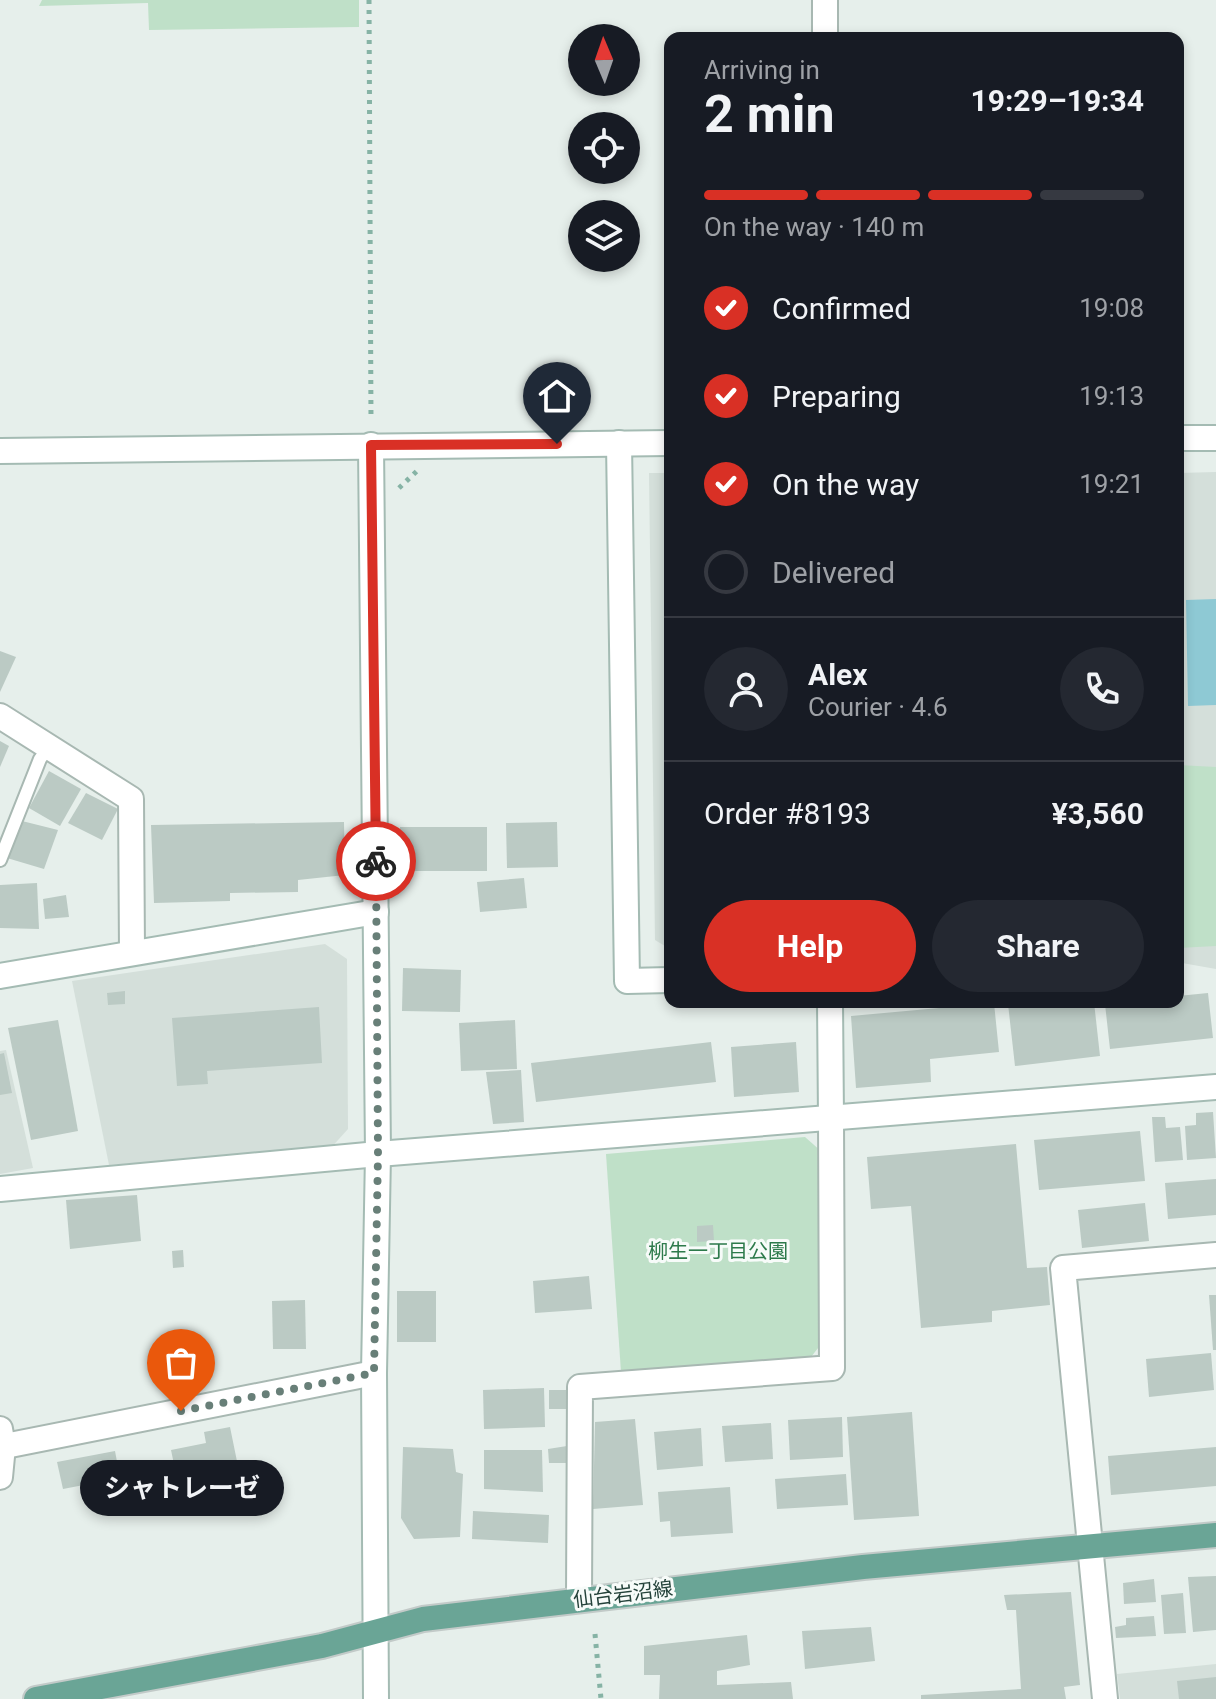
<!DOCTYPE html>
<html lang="en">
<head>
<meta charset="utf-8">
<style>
  :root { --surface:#171b24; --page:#242831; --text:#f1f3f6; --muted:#9ea1a6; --line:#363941; --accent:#d93025 }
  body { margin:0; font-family:Roboto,"Noto Sans JP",sans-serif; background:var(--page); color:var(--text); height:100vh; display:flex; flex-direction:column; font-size:30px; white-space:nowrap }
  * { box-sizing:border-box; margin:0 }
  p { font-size:26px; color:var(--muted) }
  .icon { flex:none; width:44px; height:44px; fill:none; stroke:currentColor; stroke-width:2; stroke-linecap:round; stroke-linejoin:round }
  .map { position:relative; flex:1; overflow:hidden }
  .sheet { position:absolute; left:664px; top:32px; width:520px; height:976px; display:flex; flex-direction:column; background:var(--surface); border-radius:16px; box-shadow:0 4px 12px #0003 }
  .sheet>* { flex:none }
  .needle { width:52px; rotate:358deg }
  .buttons { position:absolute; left:568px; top:24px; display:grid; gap:16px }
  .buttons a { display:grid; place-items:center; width:72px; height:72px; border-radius:50%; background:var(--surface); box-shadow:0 4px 12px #0003; font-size:40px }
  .pin { position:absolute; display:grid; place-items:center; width:68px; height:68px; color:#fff; margin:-82px -34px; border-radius:50% 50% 50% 0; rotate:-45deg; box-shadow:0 0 8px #0007 }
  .pin .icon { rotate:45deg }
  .courier { position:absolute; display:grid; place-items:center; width:80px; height:80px; margin:-40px; border:6px solid #d93025; border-radius:50%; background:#fff; color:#222; box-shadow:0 2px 10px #0007 }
  .bubble { position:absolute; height:56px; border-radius:28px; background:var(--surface); box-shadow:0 4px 12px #0003; font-size:26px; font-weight:700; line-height:56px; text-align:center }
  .headline em { font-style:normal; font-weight:700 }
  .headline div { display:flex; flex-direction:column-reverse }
  .headline { display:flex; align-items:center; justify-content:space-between; height:136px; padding:0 40px }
  h1 { font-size:52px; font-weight:700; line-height:60px }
  .bar { display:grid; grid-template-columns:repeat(4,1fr); gap:12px 8px; align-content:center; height:96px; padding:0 40px }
  .bar i { height:10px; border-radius:6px; background:var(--line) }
  .bar .on { background:var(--accent) }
  .bar p { grid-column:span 4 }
  .line { display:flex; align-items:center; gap:20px; padding:0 40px; border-top:2px solid var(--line) }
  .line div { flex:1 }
  .round { display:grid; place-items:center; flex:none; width:84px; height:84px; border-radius:42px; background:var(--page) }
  ol { padding:0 40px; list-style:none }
  li { display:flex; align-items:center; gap:24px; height:88px }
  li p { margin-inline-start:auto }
  li .icon { padding:8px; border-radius:50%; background:var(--accent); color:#fff; stroke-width:4 }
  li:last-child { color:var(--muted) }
  li i { width:44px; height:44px; border:4px solid var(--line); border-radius:50% }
  .primary-button { display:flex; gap:16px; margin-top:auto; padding:16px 40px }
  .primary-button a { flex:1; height:92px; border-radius:48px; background:var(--accent); color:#fff; font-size:32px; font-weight:700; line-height:92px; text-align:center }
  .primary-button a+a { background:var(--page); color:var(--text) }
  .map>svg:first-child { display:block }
  .built { fill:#d4dfda }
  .green { fill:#bfe0c8 }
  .water { fill:#8ec9d4 }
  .building { fill:#bbcac4 }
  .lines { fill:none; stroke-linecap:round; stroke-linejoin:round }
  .lane-casing { stroke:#a8b8b2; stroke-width:16 }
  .street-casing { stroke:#a8b8b2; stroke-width:28 }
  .secondary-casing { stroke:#a4bbb3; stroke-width:28 }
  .primary-casing { stroke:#c2cac8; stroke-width:28 }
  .path { stroke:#86b3a5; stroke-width:5; stroke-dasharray:4 6; stroke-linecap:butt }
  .lane { stroke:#fff; stroke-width:12 }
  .street { stroke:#fff; stroke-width:24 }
  .secondary { stroke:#fff; stroke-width:24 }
  .primary { stroke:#6aa596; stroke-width:24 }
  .done { stroke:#687f78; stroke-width:8; stroke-dasharray:0 14.4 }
  .route { stroke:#d93025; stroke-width:10 }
  .labels { text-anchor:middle; stroke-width:6; stroke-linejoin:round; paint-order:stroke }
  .park-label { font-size:20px; fill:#2d7a4b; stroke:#f7fbf9 }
  .street-label { font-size:20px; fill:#24423a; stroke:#f7fbf9 }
</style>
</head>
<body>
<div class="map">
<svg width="1216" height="1699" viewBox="0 0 1216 1699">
  <rect width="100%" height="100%" fill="#e6efeb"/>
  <!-- built -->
  <g class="built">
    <path d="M1216,472v497l-34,-6 -4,2v-492z"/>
    <path d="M649,473h21v476l-15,-9z"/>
    <path d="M325,944l22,15 1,170 -19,21 -220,15 -37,-184z"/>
    <path d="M6,1050l27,118 -33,6v-123z"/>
    <path d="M1216,1664v35h-96l-3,-25z"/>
  </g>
  <!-- green -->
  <g class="green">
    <path d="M42,0h317v27l-210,3 -1,-27 -109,3z"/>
    <path d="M1178,765l38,2v179l-38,2z"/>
    <path d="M805,1137l17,15v191l-11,14 -190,15 -15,-218z"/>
  </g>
  <!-- water -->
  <path class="water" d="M1216,599v106l-28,1 -2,-106z"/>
  <!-- building -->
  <g class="building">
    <path d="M0,651l16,6 -16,35z"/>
    <path d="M0,741l9,5 -9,21z"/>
    <path d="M49,771l32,18 -21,37 -31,-18z"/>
    <path d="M86,793l32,16 -16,31 -34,-17z"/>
    <path d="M18,820l40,10 -14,39 -37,-11z"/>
    <path d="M344,822l1,53 -47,5v12l-68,1v8l-76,2 -3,-78z"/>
    <path d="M557,822l1,45 -51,1 -1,-45z"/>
    <rect x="400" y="827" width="87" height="44"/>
    <path d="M524,878l3,30 -47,4 -3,-30z"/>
    <path d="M37,883l2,46 -39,-1v-43z"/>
    <path d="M66,895l3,22 -24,2 -2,-20z"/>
    <path d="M403,968l58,2 -1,42 -58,-1z"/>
    <path d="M125,991v13l-17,1 -1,-12z"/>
    <path d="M1208,993l5,45 -103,11 -5,-45 73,-2v-6z"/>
    <path d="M1094,1002l6,54 -85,10 -7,-62z"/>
    <path d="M994,1003l5,49 -69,7 1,23 -75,6 -5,-72z"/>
    <path d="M319,1007l3,56 -115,8 1,13 -31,2 -5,-68z"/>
    <path d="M58,1020l20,111 -47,9 -23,-112z"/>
    <path d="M515,1020l2,49 -56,2 -2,-48z"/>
    <path d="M711,1042l5,40 -180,20 -5,-39z"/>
    <path d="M796,1042l3,50 -65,5 -3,-50z"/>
    <path d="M4,1053l8,40 -12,2v-41z"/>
    <path d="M521,1070l3,52 -31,2 -7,-52z"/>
    <path d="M1213,1112l3,46 -29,2 -2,-34 11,-1v-12z"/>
    <path d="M1152,1117h13l1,11 14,-1 3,33 -28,2z"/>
    <path d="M1140,1131l5,50 -106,9 -5,-50z"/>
    <path d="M1016,1144l11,124 20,-1 3,38 -58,6v11l-71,6 -10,-122 -40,3 -4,-52z"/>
    <path d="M1216,1179v36l-48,4 -3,-36z"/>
    <path d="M137,1195l4,46 -71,8 -4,-49z"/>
    <path d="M1145,1203l4,38 -67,7 -4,-38z"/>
    <path d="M713,1225l1,16 -17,1v-16z"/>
    <path d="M183,1250l1,17 -11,1 -1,-17z"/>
    <path d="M589,1276l3,33 -57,4 -2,-32z"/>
    <rect x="397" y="1291" width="39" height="51"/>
    <path d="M1209,1295h7v55h-3z"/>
    <path d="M305,1300l1,49h-33l-1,-48z"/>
    <path d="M1211,1353l3,37 -65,7 -3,-38z"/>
    <path d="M544,1388l1,39 -61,2 -1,-39z"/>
    <rect x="549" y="1390" width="19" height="19"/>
    <path d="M912,1412l7,104 -65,4 -7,-103z"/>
    <path d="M842,1417l1,40 -53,3 -2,-40z"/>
    <path d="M635,1419l8,86 -50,4 2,-87z"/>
    <path d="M771,1423l2,36 -48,3 -3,-36z"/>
    <path d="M230,1427l10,49 -61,12 -8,-38 35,-7 -2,-11z"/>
    <path d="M701,1428l2,38 -46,4 -3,-38z"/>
    <path d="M567,1446l1,17h-19l-1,-14z"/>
    <path d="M403,1447l50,2 3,23 7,2 -3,63 -46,2 -13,-21z"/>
    <path d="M1216,1447v39l-105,9 -3,-39z"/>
    <path d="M484,1450h58l1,42 -59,-3z"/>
    <path d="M115,1451l5,27 -57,11 -6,-27z"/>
    <path d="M846,1474l2,31 -71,4 -2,-30z"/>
    <path d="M730,1487l3,46 -62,4 -1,-16 -10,1 -2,-30z"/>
    <path d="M473,1511l76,4 -1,28 -76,-4z"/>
    <path d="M1216,1576v54l-23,2 -5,-55z"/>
    <path d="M1154,1579l2,23 -32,2 -1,-21z"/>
    <path d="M1071,1592l9,93 -16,2 2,12h-145v-4l100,-6 -5,-79h-9l-3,-15z"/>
    <path d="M1183,1593l3,40 -22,1 -3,-39z"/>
    <path d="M1154,1616l2,20 -40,2 -1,-11 11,-2v-7z"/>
    <path d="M871,1627l4,34 -70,8 -3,-38z"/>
    <path d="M747,1635l3,30 -33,6v14l74,-3 2,17h-134l1,-24h-16v-29z"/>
    <path d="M1216,1677v22h-37l-2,-18z"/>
  </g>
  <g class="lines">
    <!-- lane casing -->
    <g class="lane-casing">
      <path id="lane" d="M0,860l40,-101 9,-12"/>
    </g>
    <!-- street casing -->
    <g class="street-casing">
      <g id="street">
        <path d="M825,0v38"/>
        <path d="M0,716l131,83 1,153"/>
        <path d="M0,1429l3,17 -3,31"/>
        <path d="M0,1447l374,-74"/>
        <path d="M579,1599l1,-212 252,-19 -1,-250"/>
        <path d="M1105,1699l-42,-431 153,-13"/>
      </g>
    </g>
    <!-- secondary casing -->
    <g class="secondary-casing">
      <g id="secondary">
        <path d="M1178,438h38"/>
        <path d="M619,443l8,538 43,-1"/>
        <path d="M371,445l7,709 -4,219 2,326"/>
        <path d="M0,451l670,-8"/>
        <path d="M0,976l376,-64"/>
        <path d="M830,1002l1,116"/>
        <path d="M0,1189l378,-35 838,-67"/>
      </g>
    </g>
    <!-- primary casing -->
    <g class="primary-casing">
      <path id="primary" d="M36,1699l286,-53 101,-27 440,-52 353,-32"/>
    </g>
    <!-- path -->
    <g class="path">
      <path d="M369,0l2,420"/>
      <path d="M399,488l18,-17"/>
      <path d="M595,1634l6,65"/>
    </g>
    <!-- lane -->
    <use href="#lane" class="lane"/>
    <!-- street -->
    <use href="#street" class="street"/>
    <!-- secondary -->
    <use href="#secondary" class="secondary"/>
    <!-- primary -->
    <use href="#primary" class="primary"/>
  </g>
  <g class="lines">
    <!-- done -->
    <path class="done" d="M181,1411l193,-38 4,-219 -2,-293"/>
    <!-- route -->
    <path class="route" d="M376,861l-5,-416 186,-1"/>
  </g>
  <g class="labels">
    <!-- park labels -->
    <g class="park-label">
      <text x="718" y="1258">柳生一丁目公園</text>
    </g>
    <!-- street labels -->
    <g class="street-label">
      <text transform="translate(623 1594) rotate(-7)" y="7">仙台岩沼線</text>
    </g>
  </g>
</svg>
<div class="buttons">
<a><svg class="needle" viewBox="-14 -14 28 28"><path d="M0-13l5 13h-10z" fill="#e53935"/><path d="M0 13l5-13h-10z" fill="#9ea1a6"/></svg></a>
<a><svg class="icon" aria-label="locate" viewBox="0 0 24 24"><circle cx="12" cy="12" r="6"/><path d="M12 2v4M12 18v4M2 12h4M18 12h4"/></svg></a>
<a><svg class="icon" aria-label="layers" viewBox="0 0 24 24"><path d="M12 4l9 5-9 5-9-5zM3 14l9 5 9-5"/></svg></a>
</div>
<div class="pin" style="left:181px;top:1411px;background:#ea580c"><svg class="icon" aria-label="bag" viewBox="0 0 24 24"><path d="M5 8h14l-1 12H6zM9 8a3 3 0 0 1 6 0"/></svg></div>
<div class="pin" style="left:557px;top:444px;background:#1f2937"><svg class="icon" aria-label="home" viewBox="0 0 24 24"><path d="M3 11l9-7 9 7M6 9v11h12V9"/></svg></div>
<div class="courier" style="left:376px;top:861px"><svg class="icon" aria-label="bike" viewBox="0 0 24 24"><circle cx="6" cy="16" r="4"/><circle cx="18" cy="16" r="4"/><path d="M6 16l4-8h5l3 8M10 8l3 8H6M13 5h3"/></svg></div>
<div class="bubble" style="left:80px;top:1460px;width:204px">シャトレーゼ</div>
<section class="sheet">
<div class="headline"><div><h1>2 min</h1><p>Arriving in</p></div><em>19:29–19:34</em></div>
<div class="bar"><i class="on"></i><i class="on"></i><i class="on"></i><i></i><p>On the way · 140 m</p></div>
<ol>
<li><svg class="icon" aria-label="check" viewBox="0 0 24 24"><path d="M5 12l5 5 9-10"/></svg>Confirmed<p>19:08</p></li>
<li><svg class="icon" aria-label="check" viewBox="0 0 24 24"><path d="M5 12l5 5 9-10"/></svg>Preparing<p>19:13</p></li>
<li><svg class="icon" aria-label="check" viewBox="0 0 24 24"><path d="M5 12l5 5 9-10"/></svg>On the way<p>19:21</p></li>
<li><i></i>Delivered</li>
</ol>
<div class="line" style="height:144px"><a class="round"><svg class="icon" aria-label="person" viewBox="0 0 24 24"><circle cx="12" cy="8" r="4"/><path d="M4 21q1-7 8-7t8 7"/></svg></a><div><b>Alex</b><p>Courier · 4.6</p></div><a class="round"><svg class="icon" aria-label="phone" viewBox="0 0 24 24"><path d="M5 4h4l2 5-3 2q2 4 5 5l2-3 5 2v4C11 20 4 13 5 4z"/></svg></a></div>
<div class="line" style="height:104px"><div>Order #8193</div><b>¥3,560</b></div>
<div class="primary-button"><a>Help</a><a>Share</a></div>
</section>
</div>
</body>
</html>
